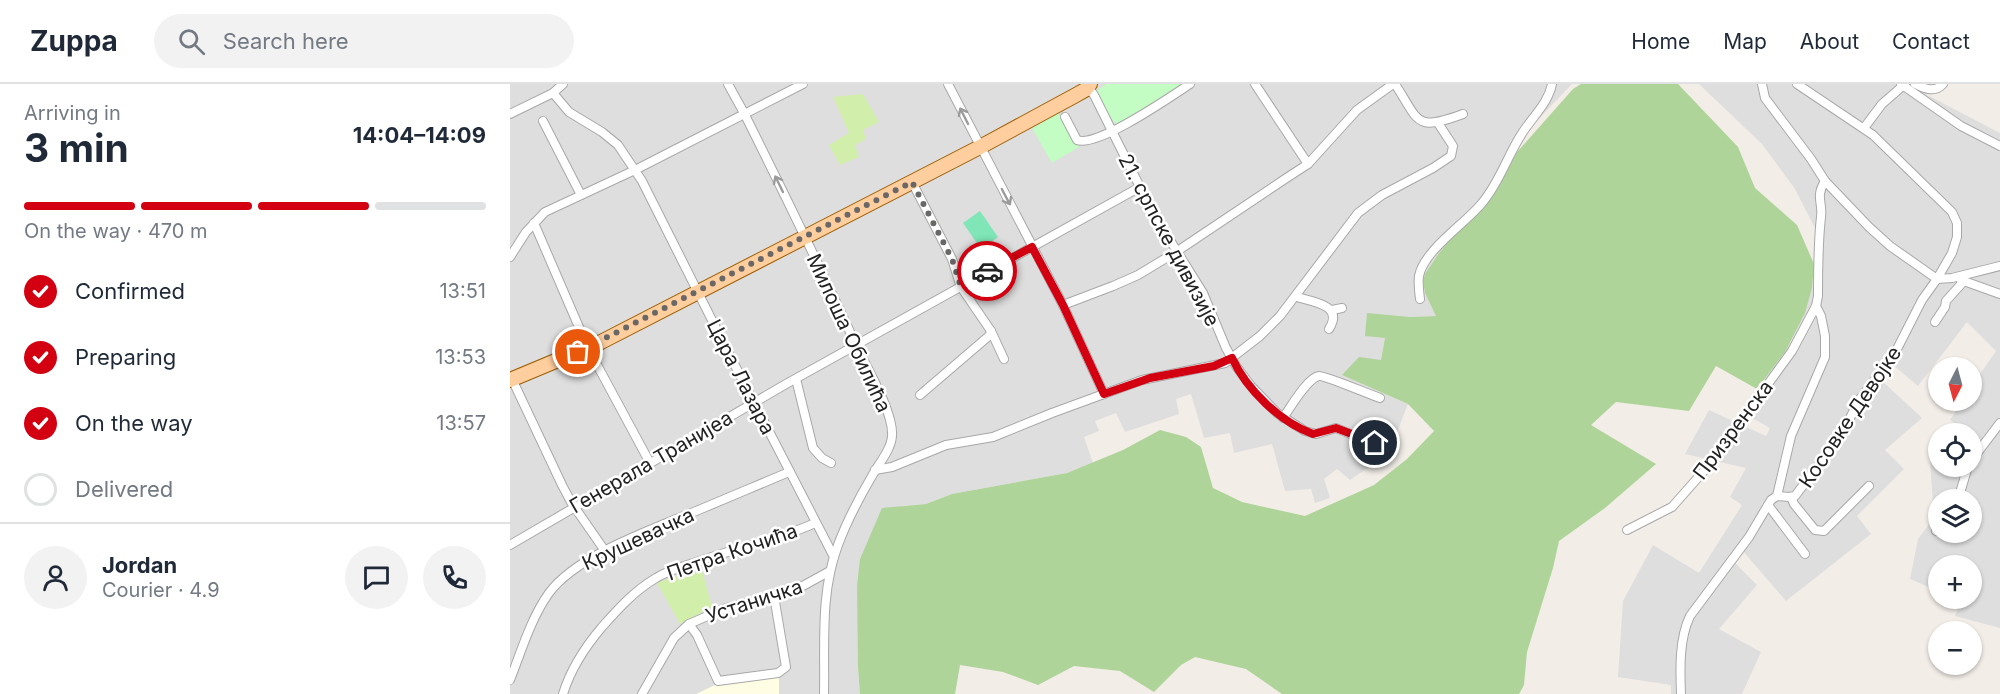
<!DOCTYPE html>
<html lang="en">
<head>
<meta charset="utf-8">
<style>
  :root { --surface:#fff; --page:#f2f2f3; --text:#1f2937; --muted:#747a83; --line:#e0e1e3; --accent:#d20010 }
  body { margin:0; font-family:Inter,sans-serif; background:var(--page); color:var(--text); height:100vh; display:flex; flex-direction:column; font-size:22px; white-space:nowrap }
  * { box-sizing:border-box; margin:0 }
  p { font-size:20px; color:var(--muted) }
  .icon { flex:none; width:33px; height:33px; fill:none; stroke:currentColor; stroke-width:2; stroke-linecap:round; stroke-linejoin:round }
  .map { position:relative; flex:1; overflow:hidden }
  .panel { display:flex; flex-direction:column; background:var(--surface); width:510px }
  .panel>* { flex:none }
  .needle { width:39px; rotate:186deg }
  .controls { position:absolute; left:1418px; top:273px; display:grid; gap:12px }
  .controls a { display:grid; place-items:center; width:54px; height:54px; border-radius:50%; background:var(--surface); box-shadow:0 2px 4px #0004; font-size:30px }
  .pin { position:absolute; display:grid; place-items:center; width:51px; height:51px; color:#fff; margin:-26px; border:3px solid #fff; border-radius:50%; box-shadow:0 2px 6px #0007 }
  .courier { position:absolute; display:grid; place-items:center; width:60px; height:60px; margin:-30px; border:4px solid #d20010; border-radius:50%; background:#fff; color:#222; box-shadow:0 2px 8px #0007 }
  .headline em { font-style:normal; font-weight:700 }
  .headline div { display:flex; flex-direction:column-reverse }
  .headline { display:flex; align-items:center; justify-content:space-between; height:102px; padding:0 24px }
  h1 { font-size:39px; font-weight:700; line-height:45px }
  .bar { display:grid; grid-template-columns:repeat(4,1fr); gap:9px 6px; align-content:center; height:72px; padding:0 24px }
  .bar i { height:8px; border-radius:4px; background:var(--line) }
  .bar .current { background:var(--accent) }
  .bar p { grid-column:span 4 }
  .line { display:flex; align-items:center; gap:15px; padding:0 24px; border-top:2px solid var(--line) }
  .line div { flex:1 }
  .round { display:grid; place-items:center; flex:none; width:63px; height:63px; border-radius:32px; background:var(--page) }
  ol { padding:0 24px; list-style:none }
  li { display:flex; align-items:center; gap:18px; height:66px }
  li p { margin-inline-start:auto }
  li .icon { padding:6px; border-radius:50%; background:var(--accent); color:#fff; stroke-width:4 }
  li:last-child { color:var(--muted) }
  li i { width:33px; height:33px; border:3px solid var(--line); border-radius:50% }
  header { display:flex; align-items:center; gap:36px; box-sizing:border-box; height:84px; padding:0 30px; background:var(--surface); border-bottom:2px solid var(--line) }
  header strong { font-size:28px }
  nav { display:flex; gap:33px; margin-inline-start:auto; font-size:21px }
  .search { width:420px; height:54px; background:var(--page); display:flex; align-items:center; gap:15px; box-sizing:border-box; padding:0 21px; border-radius:33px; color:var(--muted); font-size:22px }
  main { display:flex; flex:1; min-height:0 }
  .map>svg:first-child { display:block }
  .residential { fill:#dfdede; fill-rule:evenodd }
  .education { fill:#fffde3 }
  .grass { fill:#d1efaa }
  .forest { fill:#afd499 }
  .park { fill:#c3fdc3 }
  .pitch { fill:#80e6b7 }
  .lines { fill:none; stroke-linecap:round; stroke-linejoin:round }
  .street-casing { stroke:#a8a8a8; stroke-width:10 }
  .primary-casing { stroke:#9e5d00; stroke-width:16 }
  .street { stroke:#fff; stroke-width:8 }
  .primary { stroke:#ffce9f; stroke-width:14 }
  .oneway { stroke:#9b9b9b }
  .done { stroke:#6a6866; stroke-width:6; stroke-dasharray:0 10.8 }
  .route { stroke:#d20010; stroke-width:8 }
  .labels { text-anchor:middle; stroke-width:5; stroke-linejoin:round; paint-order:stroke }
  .street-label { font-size:20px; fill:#212121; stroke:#fff }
</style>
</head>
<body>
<header>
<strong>Zuppa</strong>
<div class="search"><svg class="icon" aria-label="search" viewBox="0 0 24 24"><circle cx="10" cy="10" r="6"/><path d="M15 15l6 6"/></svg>Search here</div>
<nav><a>Home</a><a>Map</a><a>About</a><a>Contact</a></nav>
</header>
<main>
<section class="panel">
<div class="headline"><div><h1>3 min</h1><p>Arriving in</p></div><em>14:04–14:09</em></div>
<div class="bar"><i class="current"></i><i class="current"></i><i class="current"></i><i></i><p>On the way · 470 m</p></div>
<ol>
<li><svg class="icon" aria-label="check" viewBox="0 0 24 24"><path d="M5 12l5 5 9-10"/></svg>Confirmed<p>13:51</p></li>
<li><svg class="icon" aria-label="check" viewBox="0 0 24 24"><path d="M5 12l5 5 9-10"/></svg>Preparing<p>13:53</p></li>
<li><svg class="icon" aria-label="check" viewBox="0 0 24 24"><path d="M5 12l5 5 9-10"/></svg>On the way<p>13:57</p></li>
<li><i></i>Delivered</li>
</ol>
<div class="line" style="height:108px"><a class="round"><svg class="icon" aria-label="person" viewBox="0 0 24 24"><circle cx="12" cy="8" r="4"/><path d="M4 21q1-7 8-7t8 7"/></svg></a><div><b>Jordan</b><p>Courier · 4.9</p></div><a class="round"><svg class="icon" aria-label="chat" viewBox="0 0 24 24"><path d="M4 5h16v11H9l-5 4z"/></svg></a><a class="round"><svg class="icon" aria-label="phone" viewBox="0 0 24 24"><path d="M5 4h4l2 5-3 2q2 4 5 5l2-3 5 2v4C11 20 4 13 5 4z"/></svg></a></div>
</section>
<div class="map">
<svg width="1490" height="610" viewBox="0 0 1490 610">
  <rect width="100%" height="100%" fill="#f2ede7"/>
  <!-- residential -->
  <g class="residential">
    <path d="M0,0h1062l-41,43 -39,70 -19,22 -17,13 -17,21 -14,21 -2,7 2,12 12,23 -27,1 -25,21 -4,22 -38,15 65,29 -11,28 -16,27 -31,21 -13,-11 -13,10 6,19 -15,5 -4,-14 -26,2 -13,-47 -38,9 -4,-20 -26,5 -13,-44 -15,5 3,15 -54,18 -9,-19 -21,8 4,10 -15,6 9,26 -26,10 -115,21 -26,10 -25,2 -43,162 2,26h-350z"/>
    <path d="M1189,0h207l94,49v495l-45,-12 6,-14 -7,-3 17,-1v-32h-33v25l-28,-12 8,-40 16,-21 -4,-58 8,-8v14h33v-32l-15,-1 5,-5 -11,-8 13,-19 8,-1v-13l25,-36 -29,-29 -49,64 -25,-21 -11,16 40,37 -37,32 19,19 -47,47 14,18 -85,67 -43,-50 -8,12 22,22 -38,44 42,23 -19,42h-71v-9l-53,-8 5,-76 30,-56 46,28 43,-68 -12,-8 16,-29 -61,-14 24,-44 57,26 4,-8 -30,-17 45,-59 27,-64 5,-56 -22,-43 -33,-45zM1428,416h33v32h-33z"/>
  </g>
  <!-- education -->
  <path class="education" d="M269,591v19h-83l21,-10z"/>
  <!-- grass -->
  <g class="grass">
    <path d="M353,10l16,28 -16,8 3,9 -11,6 4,12 -19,8 -11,-20 20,-12 -16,-36z"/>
    <path d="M191,483l11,40 -32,17 -23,-41z"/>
  </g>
  <!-- forest -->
  <path class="forest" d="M1071,0h97l60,63 17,41 42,37 17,39 -2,24 -7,25 -20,39 -28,37 -41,-23 -27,45 -73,-9 -25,23 65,39 -51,44 -46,33 -6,27 -26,84 -3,33 -5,9h-237l-36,-25 -51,-12 -14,8 -27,27 -34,-21 -46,-5 -36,19 -35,-13 -43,-7 -5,29h-95l-2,-26 -1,-82 3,-27 22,-51 44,-4 26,-10 115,-21 56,-23 37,-20 26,7 15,10 12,41 29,14 63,14 69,-31 33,-26 27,-28 -26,-27 -66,-29 17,-18 22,3 4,-22 -20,-2 2,-23 43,4 26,-1 -11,-23 -2,-12 2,-7 14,-21 17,-21 26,-23 16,-22 19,-35 56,-63z"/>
  <!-- park -->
  <g class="park">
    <path d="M596,0h79l-68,42 -23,-33z"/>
    <path d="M548,29l21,34 -27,16 -20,-35z"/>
  </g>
  <!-- pitch -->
  <path class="pitch" d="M470,127l18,26 -17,12 -18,-26z"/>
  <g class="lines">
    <!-- street casing -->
    <g class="street-casing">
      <g id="street">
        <path d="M218,0l16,29c39,78 77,156 113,234 10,21 37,66 35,89 -1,14 -13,27 -20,40 -13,22 -25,45 -34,69 -18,47 -13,100 -14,149"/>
        <path d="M438,0l115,221 41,89"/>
        <path d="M745,0l53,80"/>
        <path d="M885,0c25,38 19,48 68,30"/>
        <path d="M1252,0l3,14 46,61 14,22 44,46 21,19 47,33"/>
        <path d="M1391,0l60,42 39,20"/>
        <path d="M1405,0c10,5 20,9 28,0"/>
        <path d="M578,3l6,8 59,118 50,80 23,55 10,18 15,20 26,27 28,18 11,3 20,-6 34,14 11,2"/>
        <path d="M43,9l16,19 33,20 16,13 24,36 86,171 106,205"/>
        <path d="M0,30l43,-21 10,-9"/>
        <path d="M555,33l12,23c20,8 93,-43 113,-56"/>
        <path d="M33,37l38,74"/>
        <path d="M1354,44l18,-24 23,-20"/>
        <path d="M402,98l40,77 9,28 30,44 13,28"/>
        <path d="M24,139l54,125 62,115"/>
        <path d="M0,173l16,-25 19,-20 90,-42 168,-86"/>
        <path d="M1427,195l15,-1 48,-12"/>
        <path d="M1451,196l39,14"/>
        <path d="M787,213c17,5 47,8 32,32"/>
        <path d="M910,215c-1,-8 -2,-16 -1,-23 5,-26 47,-53 63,-73 17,-20 25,-46 39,-68 11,-18 27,-31 31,-51"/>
        <path d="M553,221l50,-19 25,-11 38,-23 109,-73 23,-15 49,-54 36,-26"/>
        <path d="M822,226l10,-2"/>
        <path d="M1425,238l10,-15 1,-6 18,-20"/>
        <path d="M2,295l50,106 9,17 34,49"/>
        <path d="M286,295l17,69 9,10 9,5"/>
        <path d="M410,311l70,-60 1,-4"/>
        <path d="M773,334c8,-11 24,-40 36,-42 5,-1 52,19 61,22"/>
        <path d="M1461,377l29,-38"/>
        <path d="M365,386l17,-3 54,-22 47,-8 59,-24 90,-33 83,-17 35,-27 20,-20 78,-103 24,-18 51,-27 18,-12 2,-10 -15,-23"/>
        <path d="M1267,412l14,-60 34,-79v-21l-4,-20 -5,-10"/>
        <path d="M1281,413l3,7 21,26 9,1 45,-45"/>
        <path d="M1447,416l3,-7 8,-27"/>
        <path d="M1258,421l37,49"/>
        <path d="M1117,446l45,-23 38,-43 82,-113 24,-45 2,-10c0,-26 0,-53 3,-79 2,-15 -6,-20 4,-36"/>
        <path d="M1426,447l2,-2"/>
        <path d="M0,461l276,-161 354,-197"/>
        <path d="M179,540l8,11 21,46 60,-8 8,-6 -12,-71"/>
        <path d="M0,596c11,-28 21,-62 39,-87 29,-39 107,-65 152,-84 29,-12 59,-25 88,-37"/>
        <path d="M53,610c8,-26 22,-47 39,-67 16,-18 32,-36 54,-49 11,-7 25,-11 38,-15 40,-15 82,-22 121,-40"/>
        <path d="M132,610l32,-56 15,-14 37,-16 64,-15 40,-22"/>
        <path d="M1171,610c-1,-25 -2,-55 9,-78l59,-79 22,-37 6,-4 12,1 6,-1 47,-62 17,-34 35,-45 28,-55 15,-21 15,-26 5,-16v-14l-5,-11 -79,-77 -76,-51"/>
      </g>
    </g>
    <!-- primary casing -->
    <g class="primary-casing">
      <path id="primary" d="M0,296l91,-38 379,-195 96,-52 9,-5 5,-6"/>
    </g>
    <!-- street -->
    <use href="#street" class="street"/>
    <!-- primary -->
    <use href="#primary" class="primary"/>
  </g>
  <!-- one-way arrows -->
  <defs><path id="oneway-shaft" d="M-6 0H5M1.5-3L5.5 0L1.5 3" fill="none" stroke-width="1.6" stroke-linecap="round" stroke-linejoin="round" transform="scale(1.5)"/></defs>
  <g class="oneway">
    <use href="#oneway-shaft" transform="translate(454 32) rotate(-117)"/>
    <use href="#oneway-shaft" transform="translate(269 100) rotate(-116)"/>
    <use href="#oneway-shaft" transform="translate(496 113) rotate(62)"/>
  </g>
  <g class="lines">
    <!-- done -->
    <path class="done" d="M68,268l334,-170 40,77 9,28 26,-16"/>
    <!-- route -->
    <path class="route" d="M477,187l45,-24 31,58 41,89 46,-16 64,-12 18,-8c15,32 48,64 81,76l23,-6 39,15"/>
  </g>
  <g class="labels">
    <!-- street labels -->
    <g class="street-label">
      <text transform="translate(659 156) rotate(62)" y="7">21. српске дивизије</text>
      <text transform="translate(339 249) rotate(65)" y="7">Милоша Обилића</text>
      <text transform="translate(231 293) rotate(63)" y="7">Цара Лазара</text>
      <text transform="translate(1340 333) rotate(-56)" y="7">Косовке Девојке</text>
      <text transform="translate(1223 346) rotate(-53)" y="7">Призренска</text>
      <text transform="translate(141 378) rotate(-30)" y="7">Генерала Транијеа</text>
      <text transform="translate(128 455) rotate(-25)" y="7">Крушевачка</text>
      <text transform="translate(222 468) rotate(-19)" y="7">Петра Кочића</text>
      <text transform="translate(244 517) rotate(-18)" y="7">Устаничка</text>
    </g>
  </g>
</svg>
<div class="controls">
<a><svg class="needle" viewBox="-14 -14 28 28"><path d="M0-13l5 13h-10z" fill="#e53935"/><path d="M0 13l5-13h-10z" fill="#747a83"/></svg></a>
<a><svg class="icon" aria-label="locate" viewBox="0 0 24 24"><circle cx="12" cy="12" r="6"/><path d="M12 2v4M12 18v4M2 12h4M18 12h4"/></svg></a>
<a><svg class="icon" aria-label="layers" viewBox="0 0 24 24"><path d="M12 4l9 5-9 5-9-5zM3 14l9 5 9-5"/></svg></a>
<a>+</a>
<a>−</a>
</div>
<div class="pin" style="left:68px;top:268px;background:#ea580c"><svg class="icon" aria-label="bag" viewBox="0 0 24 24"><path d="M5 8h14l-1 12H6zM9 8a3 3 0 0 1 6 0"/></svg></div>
<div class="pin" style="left:865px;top:359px;background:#1f2937"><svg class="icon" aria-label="home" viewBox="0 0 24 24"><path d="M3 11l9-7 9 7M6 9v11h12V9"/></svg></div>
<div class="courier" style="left:477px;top:187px"><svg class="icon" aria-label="car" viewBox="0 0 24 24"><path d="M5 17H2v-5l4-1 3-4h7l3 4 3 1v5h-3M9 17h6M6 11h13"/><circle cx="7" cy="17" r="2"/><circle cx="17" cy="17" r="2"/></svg></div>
</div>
</main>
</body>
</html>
